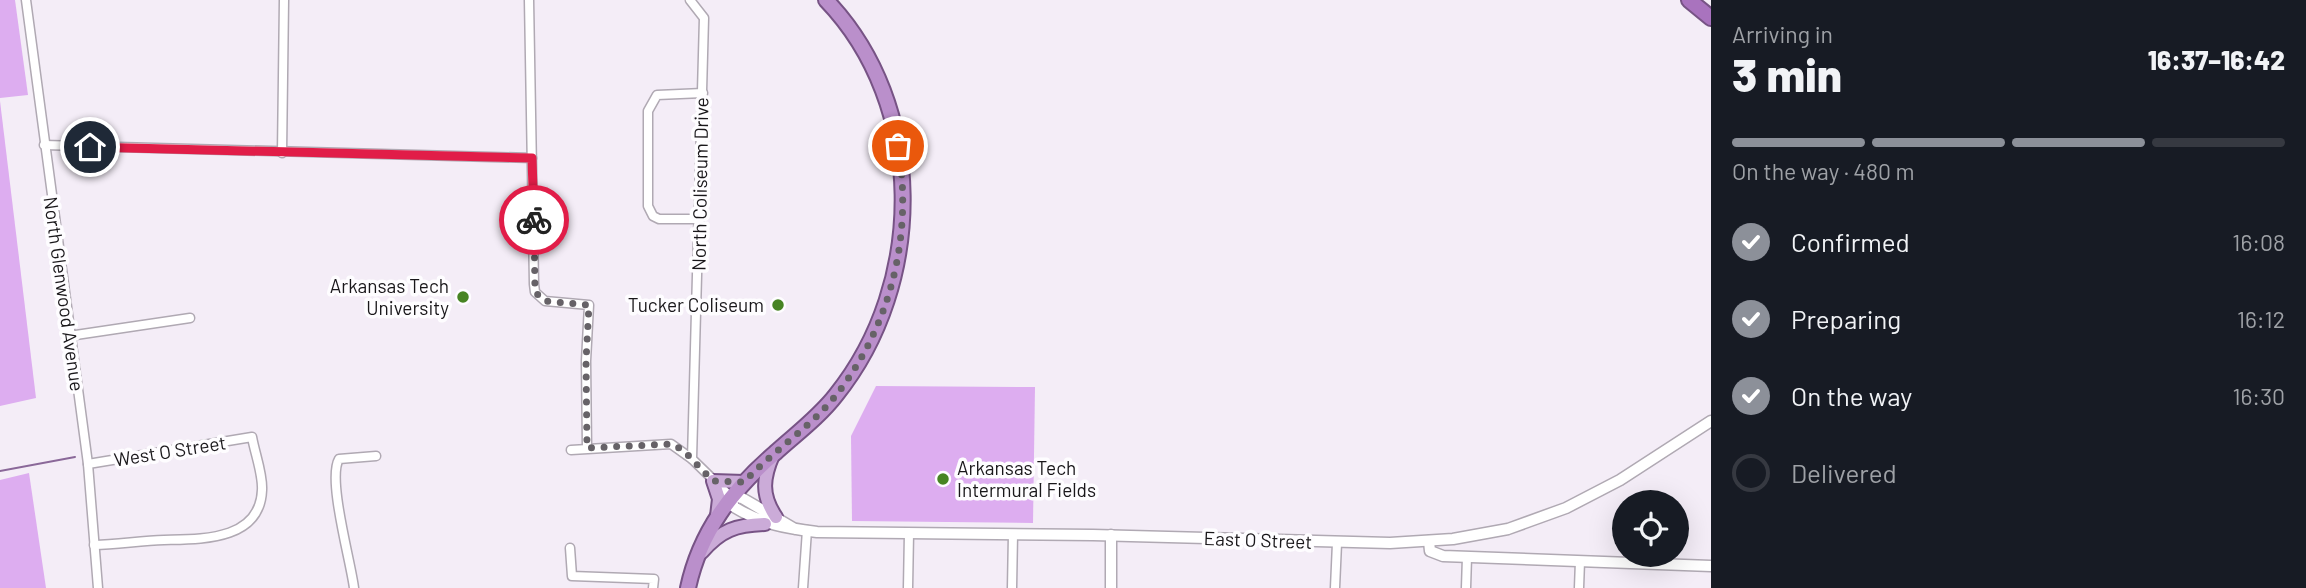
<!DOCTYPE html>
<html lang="en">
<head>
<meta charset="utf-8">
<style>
  :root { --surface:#171b24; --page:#20242c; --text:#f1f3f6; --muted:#9ea1a6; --line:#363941; --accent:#8c9099 }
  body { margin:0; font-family:Barlow,sans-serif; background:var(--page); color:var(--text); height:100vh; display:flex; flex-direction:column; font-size:26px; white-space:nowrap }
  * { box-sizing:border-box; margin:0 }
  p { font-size:23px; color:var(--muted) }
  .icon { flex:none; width:38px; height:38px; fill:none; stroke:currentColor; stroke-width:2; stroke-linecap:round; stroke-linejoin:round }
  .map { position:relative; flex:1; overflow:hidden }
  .side { display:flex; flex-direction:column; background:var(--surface); width:595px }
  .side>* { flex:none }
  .fabs { position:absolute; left:1612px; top:490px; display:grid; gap:14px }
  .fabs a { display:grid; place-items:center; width:77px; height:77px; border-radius:50%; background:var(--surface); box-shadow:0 7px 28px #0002; font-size:35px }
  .pin { position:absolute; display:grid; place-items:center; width:60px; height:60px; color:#fff; margin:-30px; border:4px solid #fff; border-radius:50%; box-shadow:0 2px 7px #0007 }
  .courier { position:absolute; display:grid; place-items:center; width:70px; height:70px; margin:-35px; border:5px solid #e11d48; border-radius:50%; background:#fff; color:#222; box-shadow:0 2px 9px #0007 }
  .summary em { font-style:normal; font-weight:800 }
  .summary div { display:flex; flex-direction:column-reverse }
  .summary { display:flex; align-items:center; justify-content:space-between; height:119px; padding:0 21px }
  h1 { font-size:46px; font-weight:800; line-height:52px }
  .bar { display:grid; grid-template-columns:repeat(4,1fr); gap:10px 7px; align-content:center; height:84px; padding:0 21px }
  .bar i { height:9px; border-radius:5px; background:var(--line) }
  .bar .selected { background:var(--accent) }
  .bar p { grid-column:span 4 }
  ol { padding:0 21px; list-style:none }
  li { display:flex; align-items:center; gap:21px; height:77px }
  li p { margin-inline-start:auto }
  li .icon { padding:7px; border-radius:50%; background:var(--accent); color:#fff; stroke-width:4 }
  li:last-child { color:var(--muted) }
  li i { width:38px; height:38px; border:4px solid var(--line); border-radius:50% }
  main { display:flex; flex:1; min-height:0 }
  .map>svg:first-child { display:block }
  .green { fill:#ddadf0 }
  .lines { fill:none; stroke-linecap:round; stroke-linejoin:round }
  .stream { stroke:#8a6899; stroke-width:2 }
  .minor-casing { stroke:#b0a9b3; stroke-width:11 }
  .tertiary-casing { stroke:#b0a9b3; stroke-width:13 }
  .primary-casing { stroke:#775385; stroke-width:16 }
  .trunk-casing { stroke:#775385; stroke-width:18 }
  .motorway-casing { stroke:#775385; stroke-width:18 }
  .minor { stroke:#fff; stroke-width:8 }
  .tertiary { stroke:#fff; stroke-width:10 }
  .primary { stroke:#cbabd8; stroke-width:12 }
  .trunk { stroke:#ba8fcb; stroke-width:14 }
  .motorway { stroke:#a973be; stroke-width:14 }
  .done { stroke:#666267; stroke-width:7; stroke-dasharray:0 12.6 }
  .route { stroke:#e11d48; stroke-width:9 }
  .poi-dot { fill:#478423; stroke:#fefdff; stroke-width:2.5 }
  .labels { text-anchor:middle; stroke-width:7; stroke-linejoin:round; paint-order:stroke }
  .street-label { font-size:19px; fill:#19171a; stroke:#fefdff }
  .poi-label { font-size:19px; fill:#19171a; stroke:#fefdff; text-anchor:end }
</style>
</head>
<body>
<main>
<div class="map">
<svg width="1711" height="588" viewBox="0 0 1711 588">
  <rect width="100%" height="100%" fill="#f4edf7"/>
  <!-- green -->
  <g class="green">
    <path d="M0,0h15l13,95 -28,3z"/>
    <path d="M0,101l36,297 -36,8z"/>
    <path d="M876,386l159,1 -2,136 -181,-2 -1,-85z"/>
    <path d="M29,473l17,115h-46v-108z"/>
  </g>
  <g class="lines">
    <!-- stream -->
    <path class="stream" d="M0,471l75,-14"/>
    <!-- minor casing -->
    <g class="minor-casing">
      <g id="minor">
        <path d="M26,0l62,464 10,124"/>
        <path d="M529,0l5,284 1,8 10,9 44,4 -3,56 1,87"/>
        <path d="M690,0l14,18 -12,441 38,37"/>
        <path d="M44,145l488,13"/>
        <path d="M282,153l2,-153"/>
        <path d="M700,219h-41l-6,-3 -5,-10v-95l9,-16 46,-2"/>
        <path d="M69,336l121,-18"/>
        <path d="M571,450l100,-6 21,15"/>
        <path d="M88,464l164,-27c3,17 11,37 10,53 -2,51 -61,49 -98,50 -23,1 -46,4 -70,5"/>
        <path d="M570,548l2,28 82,3 -1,9"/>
        <path d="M354,588c-3,-26 -27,-109 -15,-129l37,-3"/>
        <path d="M803,588l4,-58"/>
        <path d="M908,588l1,-55"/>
        <path d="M1012,588l1,-54"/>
        <path d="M1335,588l2,-45"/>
        <path d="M1466,588l1,-31"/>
        <path d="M1579,588l1,-27"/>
      </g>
    </g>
    <!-- tertiary casing -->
    <g class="tertiary-casing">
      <g id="tertiary">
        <path d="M795,529l-53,-31 -12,-2 4,11c28,17 51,21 83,25l276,3 297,8 63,-4 55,-10 58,-21 54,-28 91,-59"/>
        <path d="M1429,541l1,10 13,5 268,10"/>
        <path d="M1111,588v-53"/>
      </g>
    </g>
    <!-- primary casing -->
    <g class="primary-casing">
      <g id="primary">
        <path d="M773,455c-10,23 -12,40 3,62"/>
        <path d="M717,516l2,-17 -6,-18 31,1"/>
        <path d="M702,552c19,-22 34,-27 63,-28"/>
      </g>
    </g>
    <!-- trunk casing -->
    <g class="trunk-casing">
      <path id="trunk" d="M688,588c12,-56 44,-98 87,-135 21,-19 44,-36 61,-58 90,-112 91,-290 -10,-395"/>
    </g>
    <!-- motorway casing -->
    <g class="motorway-casing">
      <path id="motorway" d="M1689,0l22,18"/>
    </g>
    <!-- minor -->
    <use href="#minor" class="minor"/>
    <!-- tertiary -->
    <use href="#tertiary" class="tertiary"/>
    <!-- primary -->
    <use href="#primary" class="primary"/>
    <!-- trunk -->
    <use href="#trunk" class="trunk"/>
    <!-- motorway -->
    <use href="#motorway" class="motorway"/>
  </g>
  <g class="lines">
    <!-- done -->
    <path class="done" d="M534,220l1,72 10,9 44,4 -3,56 1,87 84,-4 12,6 30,31 31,1c29,-31 67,-55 93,-88 55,-71 76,-161 61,-248"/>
    <!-- route -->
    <path class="route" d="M90,147l442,11 2,62"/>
  </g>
  <!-- markers -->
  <g class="poi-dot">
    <circle cx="463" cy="297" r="7"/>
    <circle cx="778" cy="305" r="7"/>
    <circle cx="943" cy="479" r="7"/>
  </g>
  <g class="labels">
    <!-- street labels -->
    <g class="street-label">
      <text transform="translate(700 184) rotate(-89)" y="7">North Coliseum Drive</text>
      <text transform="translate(64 294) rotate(82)" y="7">North Glenwood Avenue</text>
      <text transform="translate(170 451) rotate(-9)" y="7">West O Street</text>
      <text transform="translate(1258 540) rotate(2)" y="7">East O Street</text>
    </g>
    <!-- poi labels -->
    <g class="poi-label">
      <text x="449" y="293">Arkansas Tech<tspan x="449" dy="22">University</tspan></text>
      <text x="764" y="312">Tucker Coliseum</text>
      <text x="957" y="475" text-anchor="start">Arkansas Tech<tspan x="957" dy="22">Intermural Fields</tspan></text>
    </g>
  </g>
</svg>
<div class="fabs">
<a><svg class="icon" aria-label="locate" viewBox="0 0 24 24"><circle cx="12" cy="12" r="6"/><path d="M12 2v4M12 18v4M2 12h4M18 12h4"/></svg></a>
</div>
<div class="pin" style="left:898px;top:146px;background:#ea580c"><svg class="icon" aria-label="bag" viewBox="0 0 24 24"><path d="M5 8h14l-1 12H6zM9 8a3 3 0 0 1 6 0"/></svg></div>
<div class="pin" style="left:90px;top:147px;background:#1f2937"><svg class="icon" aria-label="home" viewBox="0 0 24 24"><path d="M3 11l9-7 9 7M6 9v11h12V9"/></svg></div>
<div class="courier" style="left:534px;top:220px"><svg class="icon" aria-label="bike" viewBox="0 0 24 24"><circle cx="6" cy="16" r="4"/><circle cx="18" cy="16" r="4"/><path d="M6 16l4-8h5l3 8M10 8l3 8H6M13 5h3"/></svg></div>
</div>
<section class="side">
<div class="summary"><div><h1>3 min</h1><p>Arriving in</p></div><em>16:37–16:42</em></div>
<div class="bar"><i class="selected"></i><i class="selected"></i><i class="selected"></i><i></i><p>On the way · 480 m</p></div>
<ol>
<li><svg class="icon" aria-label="check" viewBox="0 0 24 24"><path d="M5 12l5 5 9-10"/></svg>Confirmed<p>16:08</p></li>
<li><svg class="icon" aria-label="check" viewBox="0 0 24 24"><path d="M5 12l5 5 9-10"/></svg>Preparing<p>16:12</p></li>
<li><svg class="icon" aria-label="check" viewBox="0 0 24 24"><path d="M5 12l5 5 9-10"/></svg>On the way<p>16:30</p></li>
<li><i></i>Delivered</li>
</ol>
</section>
</main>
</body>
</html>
